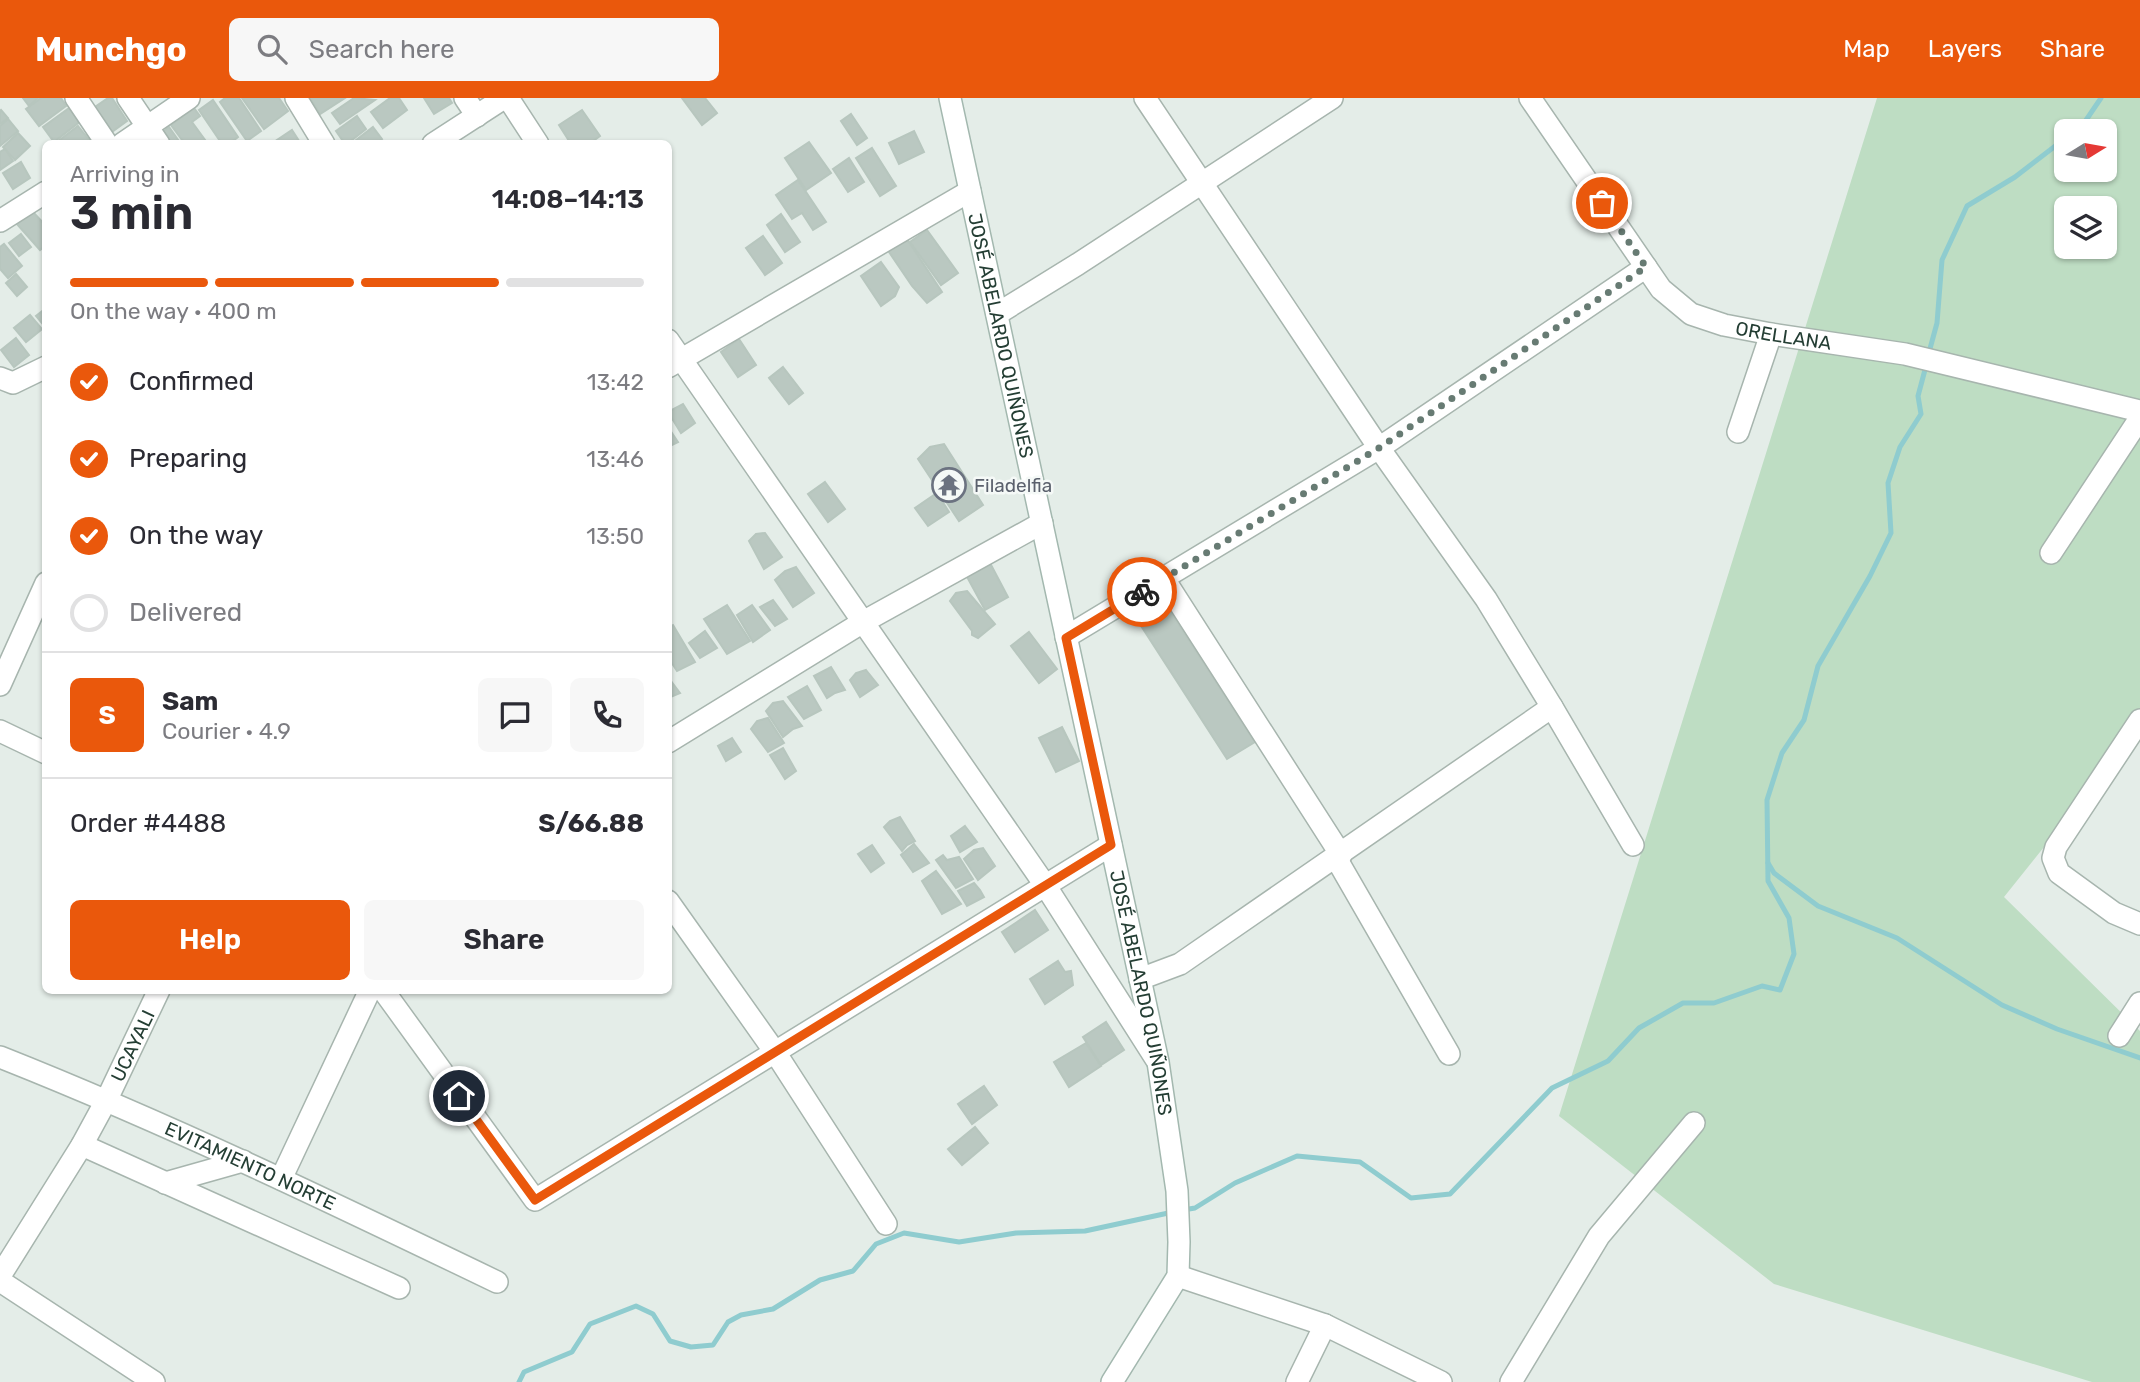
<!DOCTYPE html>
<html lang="en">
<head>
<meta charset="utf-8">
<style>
  :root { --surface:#fff; --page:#f7f7f7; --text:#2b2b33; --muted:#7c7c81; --line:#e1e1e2; --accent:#ea580c }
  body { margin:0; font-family:Rubik,sans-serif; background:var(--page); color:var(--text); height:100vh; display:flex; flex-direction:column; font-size:26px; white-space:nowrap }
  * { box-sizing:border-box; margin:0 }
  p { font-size:23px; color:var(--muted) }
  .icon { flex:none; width:38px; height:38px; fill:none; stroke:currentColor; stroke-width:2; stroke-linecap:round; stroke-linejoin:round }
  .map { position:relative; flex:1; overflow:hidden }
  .panel { position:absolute; left:42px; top:42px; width:630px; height:854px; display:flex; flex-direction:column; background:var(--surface); border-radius:10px; box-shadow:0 2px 5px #0004 }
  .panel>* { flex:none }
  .needle { width:46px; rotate:79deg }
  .controls { position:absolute; left:2054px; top:21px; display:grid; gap:14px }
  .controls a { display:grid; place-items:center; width:63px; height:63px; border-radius:10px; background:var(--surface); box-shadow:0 2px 5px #0004; font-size:35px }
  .pin { position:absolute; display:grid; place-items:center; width:60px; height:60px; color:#fff; margin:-30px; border:4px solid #fff; border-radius:50%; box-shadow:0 2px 7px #0007 }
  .courier { position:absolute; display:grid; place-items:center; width:70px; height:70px; margin:-35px; border:5px solid #ea580c; border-radius:50%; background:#fff; color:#222; box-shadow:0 2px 9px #0007 }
  .summary em { font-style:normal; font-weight:600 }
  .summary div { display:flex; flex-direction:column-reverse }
  .summary { display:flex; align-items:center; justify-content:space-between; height:119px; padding:0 28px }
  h1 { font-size:46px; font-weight:600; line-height:52px }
  .bar { display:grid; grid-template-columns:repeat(4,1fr); gap:10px 7px; align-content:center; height:84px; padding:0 28px }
  .bar i { height:9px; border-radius:5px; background:var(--line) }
  .bar .on { background:var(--accent) }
  .bar p { grid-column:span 4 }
  .line { display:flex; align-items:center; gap:18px; padding:0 28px; border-top:2px solid var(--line) }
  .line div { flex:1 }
  .round { display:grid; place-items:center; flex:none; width:74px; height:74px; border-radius:10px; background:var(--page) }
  ol { padding:0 28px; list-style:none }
  li { display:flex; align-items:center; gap:21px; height:77px }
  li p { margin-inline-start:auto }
  li .icon { padding:7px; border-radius:50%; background:var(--accent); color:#fff; stroke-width:4 }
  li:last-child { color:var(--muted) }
  li i { width:38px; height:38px; border:4px solid var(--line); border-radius:50% }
  .primary-button { display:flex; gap:14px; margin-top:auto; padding:14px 28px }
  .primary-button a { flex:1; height:80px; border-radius:10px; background:var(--accent); color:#fff; font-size:28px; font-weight:600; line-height:80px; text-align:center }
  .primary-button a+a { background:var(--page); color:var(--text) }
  header { display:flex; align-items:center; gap:42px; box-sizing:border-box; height:98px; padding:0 35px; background:var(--accent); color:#fff }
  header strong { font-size:33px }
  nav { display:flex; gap:38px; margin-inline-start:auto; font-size:24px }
  .search { width:490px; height:63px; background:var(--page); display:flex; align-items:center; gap:18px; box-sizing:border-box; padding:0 24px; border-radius:10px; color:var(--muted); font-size:26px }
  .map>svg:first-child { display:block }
  .green { fill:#beddc3; fill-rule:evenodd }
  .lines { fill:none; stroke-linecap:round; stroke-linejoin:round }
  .stream { stroke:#8fcccf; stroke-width:5 }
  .building { fill:#bac8c1; stroke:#b7c6be; stroke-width:2 }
  .street-casing { stroke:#a7b5ae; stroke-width:24 }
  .secondary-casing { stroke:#a3b8af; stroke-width:24 }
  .street { stroke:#fff; stroke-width:21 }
  .secondary { stroke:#fff; stroke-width:21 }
  .done { stroke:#677b73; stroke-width:7; stroke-dasharray:0 12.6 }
  .route { stroke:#ea580c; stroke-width:9 }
  .labels { text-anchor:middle; stroke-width:5; stroke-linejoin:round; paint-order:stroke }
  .street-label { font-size:19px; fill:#243e34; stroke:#f5f9f7 }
  .worship-label { font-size:19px; fill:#5b616d; stroke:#f5f9f7; text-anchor:start }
</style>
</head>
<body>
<header>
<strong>Munchgo</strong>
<div class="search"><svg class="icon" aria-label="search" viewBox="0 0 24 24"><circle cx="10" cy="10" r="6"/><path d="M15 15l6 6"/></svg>Search here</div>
<nav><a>Map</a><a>Layers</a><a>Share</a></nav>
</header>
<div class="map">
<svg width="2140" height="1284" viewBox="0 0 2140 1284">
  <rect width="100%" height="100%" fill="#e4ede8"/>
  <!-- green -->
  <path class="green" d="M1877,0h263v629l-136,170 136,134v351h-48l-318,-98 -215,-168zM2067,33h38v39h-38zM2067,110h38v39h-38z"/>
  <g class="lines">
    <!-- stream -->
    <g class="stream">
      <path d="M2075,33l7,-5 19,-28"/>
      <path d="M1928,258l9,-33 5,-63 25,-54 48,-29 52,-40"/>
      <path d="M1768,765l6,10 44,33 79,32 105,67 55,24 83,29"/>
      <path d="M1183,1112l12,-2 40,-25 62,-27 63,6 51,36 39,-4 102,-106 56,-27 31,-33 44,-25h31l48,-17 18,4 14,-36 -5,-36 -21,-37 -1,-81 15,-47 22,-33 14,-54 52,-90 21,-43 -3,-50 12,-36 21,-33 -3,-18 8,-30"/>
      <path d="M519,1284l5,-10 48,-20 18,-28 46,-18 17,8 17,27 21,6 22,-2 15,-23 13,-7 32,-6 47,-29 33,-9 23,-27 28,-11 55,9 57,-9 69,-2 88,-19"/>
    </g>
  </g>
  <!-- building -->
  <g class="building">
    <path d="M23,0h15l-9,8z"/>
    <path d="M41,0h20l5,8 -27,20 -13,-17z"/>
    <path d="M108,0h4l15,23 -18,13 -17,-25z"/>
    <path d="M225,0h14l22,33 -14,10 -27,-39z"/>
    <path d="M242,0h37l9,13 -24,18z"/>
    <path d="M310,0h35l-25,16z"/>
    <path d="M354,0l21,2 -35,24 -8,-11z"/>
    <path d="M390,0h9l8,12 -24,18 -12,-16z"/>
    <path d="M424,0h25l3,5 -18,11z"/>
    <path d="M682,0h23l12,15 -15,12z"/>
    <path d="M213,2l25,37 -9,7h-7l-23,-34z"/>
    <path d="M72,8l10,14 -28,22 -11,-15z"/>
    <path d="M194,10l6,8 -8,6 16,22h-23l-14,-19z"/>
    <path d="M1,12l7,8 -8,6v-13z"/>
    <path d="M582,12l18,26 -11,8h-18l-12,-19z"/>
    <path d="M851,16l16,24 -10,7 -16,-24z"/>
    <path d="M357,18l9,13 -19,15h-2l-9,-13z"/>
    <path d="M8,21l10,12 -18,15v-20z"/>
    <path d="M78,28l12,15 -3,3h-29l-1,-2z"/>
    <path d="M169,29l12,17h-17l-6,-8z"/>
    <path d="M373,29l9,12 -6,5h-25z"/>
    <path d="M292,32l9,14h-30z"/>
    <path d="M914,33l10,21 -25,12 -10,-21z"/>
    <path d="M18,35l12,13 -15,14 -12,-13z"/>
    <path d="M809,44l22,31 -25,17 -21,-32z"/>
    <path d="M872,50l24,38 -16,10 -24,-38z"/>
    <path d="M5,51l8,12 -13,9v-18z"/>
    <path d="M849,60l15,24 -16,10 -15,-23z"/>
    <path d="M21,64l9,16 -17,11 -10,-16z"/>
    <path d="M798,82l28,42 -13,8 -11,-17 -10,6 -16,-24z"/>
    <path d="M32,113l14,15v19l-6,5 -23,-26z"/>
    <path d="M781,116l19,28 -15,10 -18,-27z"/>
    <path d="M927,132l31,43 -17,12 -31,-43z"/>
    <path d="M21,136l10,13 -12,9 -10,-13z"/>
    <path d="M763,138l19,27 -17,12 -19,-27z"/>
    <path d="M907,141l35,53 -15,11 -15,-17 -25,-37z"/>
    <path d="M4,146l18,22 -14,12 -8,-9v-22z"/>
    <path d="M881,164l18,25 -4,9 -14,10 -20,-30z"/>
    <path d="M16,176l11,13 -10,9 -11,-13z"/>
    <path d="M46,210v20l-10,-12z"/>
    <path d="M30,217l12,14 -16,13 -12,-14z"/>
    <path d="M16,240l13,17 -15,12 -13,-17z"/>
    <path d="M739,241l17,26 -18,12 -17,-25z"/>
    <path d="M783,269l20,26 -14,11 -20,-26z"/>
    <path d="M683,306l12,19 -14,10 -13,-21z"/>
    <path d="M668,329l10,15 -10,5z"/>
    <path d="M944,346l39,61 -24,16 -41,-62 12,-12z"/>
    <path d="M825,384l20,27 -17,13 -20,-28z"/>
    <path d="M937,395l12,19 -21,14 -13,-18z"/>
    <path d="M765,435l17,24 -18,12 -15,-28 7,-7z"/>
    <path d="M990,465l18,34 -23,13 -19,-35z"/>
    <path d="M796,469l18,26 -21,14 -18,-27 10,-9z"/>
    <path d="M967,493l28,33 -17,14 -6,-3v-4l-22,-30 6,-8z"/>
    <path d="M773,502l14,19 -12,7 -15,-19z"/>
    <path d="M1163,502l92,142 -28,17 -91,-141z"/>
    <path d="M727,507l23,36 -23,13 -23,-35z"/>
    <path d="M752,507l18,25 -17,12 -16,-27z"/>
    <path d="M673,527l22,37 -18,9 -9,-14v-29z"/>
    <path d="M705,533l12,17 -17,10 -11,-15z"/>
    <path d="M1029,534l28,37 -18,14 -28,-37z"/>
    <path d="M831,569l14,23 -10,3 -8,5 -13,-22z"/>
    <path d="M866,572l12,15 -18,12 -10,-17 6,-7z"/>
    <path d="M668,579l12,16 -12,5z"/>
    <path d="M807,588l14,24 -17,9 -16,-22z"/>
    <path d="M783,603l19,25 -9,3 -10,8 -17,-26 7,-8z"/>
    <path d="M768,620l16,25 -16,9 -17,-23 6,-8z"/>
    <path d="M1062,629l17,34 -23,11 -17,-34z"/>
    <path d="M732,640l9,14 -15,9 -8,-15z"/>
    <path d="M783,650l13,23 -11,8 -15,-24z"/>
    <path d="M900,719l15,24 -8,4 -5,6 -18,-24 6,-6z"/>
    <path d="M965,728l12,16 -17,10 -9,-16z"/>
    <path d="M914,746l15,19 -16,9 -12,-17z"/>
    <path d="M872,747l12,18 -13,9 -13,-18z"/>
    <path d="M983,750l12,18 -17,14 -14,-21 10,-9z"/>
    <path d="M943,757l4,5 12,-3 14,22 -17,9 -20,-28z"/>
    <path d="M936,773l25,33 -19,10 -20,-33z"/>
    <path d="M974,785l6,7 4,7 -17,9 -9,-15z"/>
    <path d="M1035,812l13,20 -33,22 -13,-20z"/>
    <path d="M1058,863l7,11 6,-1 2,14 -28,19 -15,-25z"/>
    <path d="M1106,924l18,28 -23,15 -18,-28z"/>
    <path d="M1086,945l15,23 -32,21 -15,-25z"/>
    <path d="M984,988l13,19 -25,19 -14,-20z"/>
    <path d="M975,1029l13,16 -26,22 -14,-16z"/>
  </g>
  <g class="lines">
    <!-- street casing -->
    <g class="street-casing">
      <g id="street">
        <path d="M76,0l31,46"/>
        <path d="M128,0l31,46"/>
        <path d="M296,0l28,46"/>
        <path d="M465,0l12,18"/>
        <path d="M508,0l30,46"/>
        <path d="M1145,0l234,350 107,151 66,108 81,138"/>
        <path id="s1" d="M1530,0l131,191 30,25 33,11 47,9 134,20 235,57"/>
        <path d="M122,46l67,-46"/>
        <path d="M433,46l71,-46"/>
        <path d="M0,123l46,-29"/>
        <path d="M997,216l81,-50 254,-166"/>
        <path d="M668,242l377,545 111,174"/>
        <path d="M668,269l302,-176"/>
        <path d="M0,280l13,5 33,-16"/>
        <path d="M1738,334l33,-98"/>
        <path d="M2051,455l89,-135"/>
        <path d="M1164,481l177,276"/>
        <path d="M1066,539l313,-189 267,-181"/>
        <path d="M0,587l46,-102"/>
        <path d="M2140,622l-84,127 -3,11 6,15 55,40 26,11"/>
        <path d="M0,633l46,22"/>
        <path d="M668,644l195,-120 179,-99"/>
        <path d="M1336,760l113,196"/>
        <path d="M668,803l107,151 111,172"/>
        <path d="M1140,881l40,-15 372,-257"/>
        <path d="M383,892l152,210 576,-355"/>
        <path d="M2119,938l21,-33"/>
        <path id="s2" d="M0,959c169,67 333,146 497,225"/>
        <path d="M82,1047l317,143"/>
        <path d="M281,1081l89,-189"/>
        <path d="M165,1085l78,-22"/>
        <path id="s3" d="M0,1178l82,-131 25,-46 52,-109"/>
        <path d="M1178,1178l147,49 116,57"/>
        <path d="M0,1183l154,101"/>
        <path d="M1297,1284l28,-57"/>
        <path d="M1511,1284l88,-146 95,-113"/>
      </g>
    </g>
    <!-- secondary casing -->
    <g class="secondary-casing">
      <g id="secondary">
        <path id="s4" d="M950,0l208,964 19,129 2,51 -1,34 -66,106"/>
      </g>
    </g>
    <!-- street -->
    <use href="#street" class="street"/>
    <!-- secondary -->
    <use href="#secondary" class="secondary"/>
  </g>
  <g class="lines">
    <!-- done -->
    <path class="done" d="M1142,494l237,-144 267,-181 -44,-64"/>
    <!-- route -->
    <path class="route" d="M459,998l76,104 576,-355 -45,-207 76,-46"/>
  </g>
  <!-- icons -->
  <defs>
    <g id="temple-ring" transform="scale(1.75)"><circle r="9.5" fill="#f5f9f7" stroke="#6b7280" stroke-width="1.5"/><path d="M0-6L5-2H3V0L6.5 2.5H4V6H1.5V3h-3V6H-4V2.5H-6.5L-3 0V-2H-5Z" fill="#6b7280"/></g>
  </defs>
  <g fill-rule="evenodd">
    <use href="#temple-ring" x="949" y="387"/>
  </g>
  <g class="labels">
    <!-- street labels -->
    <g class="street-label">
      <text dy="7" stroke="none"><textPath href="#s1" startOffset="366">ORELLANA</textPath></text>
      <text dy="7" stroke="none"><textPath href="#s4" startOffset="243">JOSÉ ABELARDO QUIÑONES</textPath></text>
      <text dy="7" stroke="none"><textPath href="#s4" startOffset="915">JOSÉ ABELARDO QUIÑONES</textPath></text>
      <text dy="7" stroke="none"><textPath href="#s3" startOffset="266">UCAYALI</textPath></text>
      <text dy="7" stroke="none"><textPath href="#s2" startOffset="273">EVITAMIENTO NORTE</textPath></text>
    </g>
    <!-- worship labels -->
    <g class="worship-label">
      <text x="974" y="394">Filadelfia</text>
    </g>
  </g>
</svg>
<div class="controls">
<a><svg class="needle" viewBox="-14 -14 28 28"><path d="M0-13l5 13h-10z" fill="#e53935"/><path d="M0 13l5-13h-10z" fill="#7c7c81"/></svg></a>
<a><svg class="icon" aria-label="layers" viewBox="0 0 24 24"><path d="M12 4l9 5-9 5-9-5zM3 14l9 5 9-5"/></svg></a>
</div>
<div class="pin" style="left:1602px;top:105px;background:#ea580c"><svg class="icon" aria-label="bag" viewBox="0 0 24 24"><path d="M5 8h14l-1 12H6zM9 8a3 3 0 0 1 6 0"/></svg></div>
<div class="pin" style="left:459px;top:998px;background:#1f2937"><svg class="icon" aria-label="home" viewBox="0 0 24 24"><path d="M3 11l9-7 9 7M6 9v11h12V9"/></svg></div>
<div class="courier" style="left:1142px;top:494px"><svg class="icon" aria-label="bike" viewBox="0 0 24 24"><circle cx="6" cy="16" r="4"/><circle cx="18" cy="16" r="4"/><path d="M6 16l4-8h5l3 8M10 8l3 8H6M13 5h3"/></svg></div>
<section class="panel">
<div class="summary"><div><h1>3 min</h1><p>Arriving in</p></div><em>14:08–14:13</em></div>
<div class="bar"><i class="on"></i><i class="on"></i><i class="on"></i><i></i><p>On the way · 400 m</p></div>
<ol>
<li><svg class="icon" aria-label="check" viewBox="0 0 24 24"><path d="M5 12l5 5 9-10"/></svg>Confirmed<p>13:42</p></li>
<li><svg class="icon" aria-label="check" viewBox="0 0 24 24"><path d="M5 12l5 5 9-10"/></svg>Preparing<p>13:46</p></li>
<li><svg class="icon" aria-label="check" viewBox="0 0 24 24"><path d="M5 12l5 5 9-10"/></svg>On the way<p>13:50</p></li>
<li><i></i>Delivered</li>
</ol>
<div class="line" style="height:126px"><b class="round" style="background:var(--accent);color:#fff">S</b><div><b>Sam</b><p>Courier · 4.9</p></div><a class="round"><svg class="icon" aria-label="chat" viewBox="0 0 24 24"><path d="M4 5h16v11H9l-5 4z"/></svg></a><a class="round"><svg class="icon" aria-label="phone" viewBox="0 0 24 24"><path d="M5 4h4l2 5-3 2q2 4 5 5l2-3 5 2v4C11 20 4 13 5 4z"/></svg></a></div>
<div class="line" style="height:91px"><div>Order #4488</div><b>S/66.88</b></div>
<div class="primary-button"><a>Help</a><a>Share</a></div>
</section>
</div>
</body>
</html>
